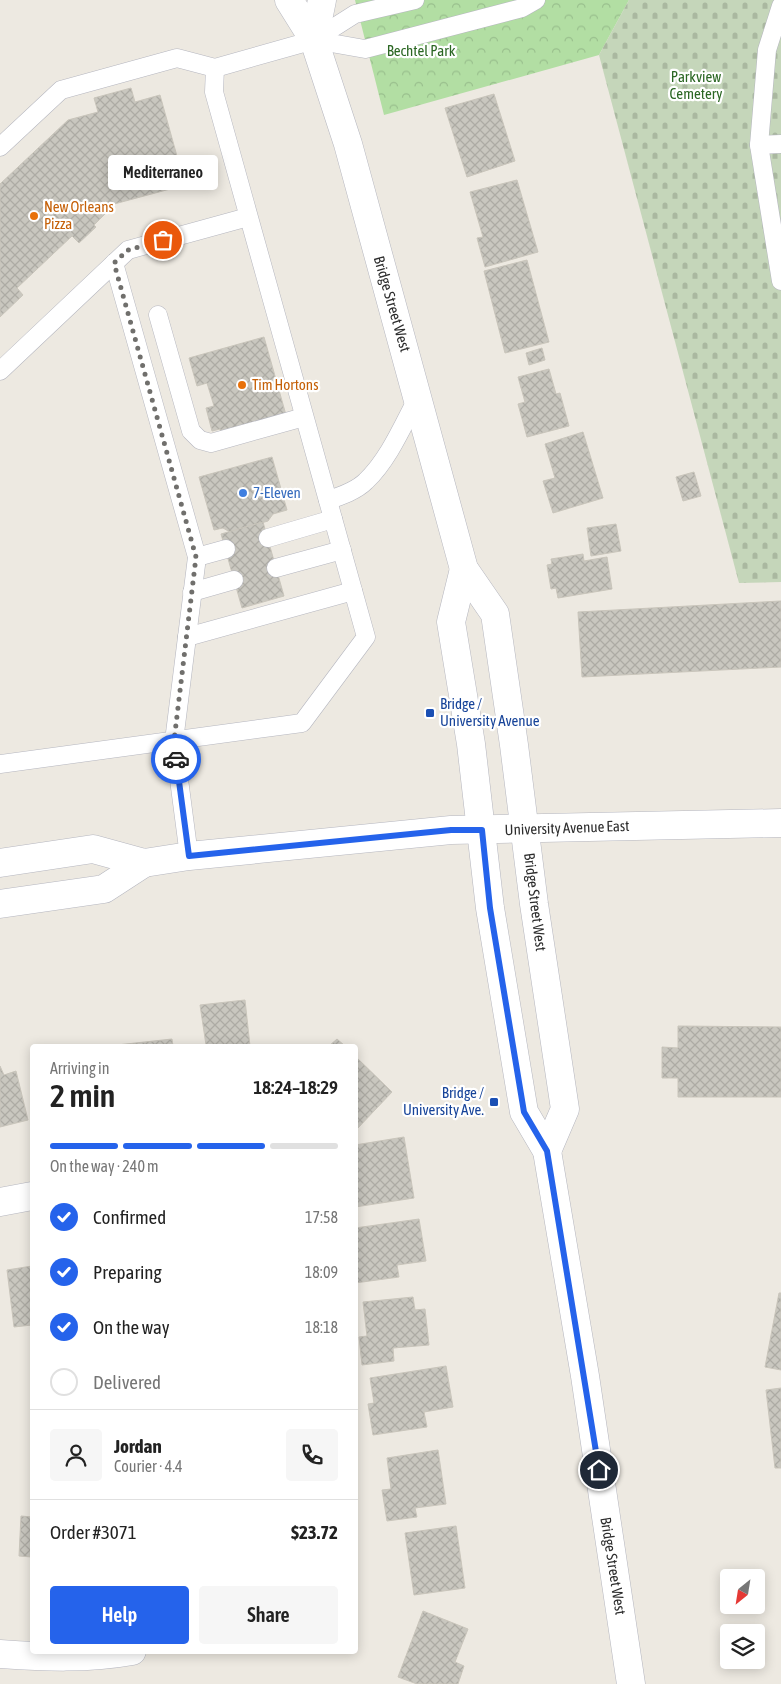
<!DOCTYPE html>
<html lang="en">
<head>
<meta charset="utf-8">
<style>
  :root { --surface:#fff; --page:#f6f6f6; --text:#222; --muted:#767676; --line:#e0e0e0; --accent:#2563eb }
  body { margin:0; font-family:"Asap Condensed",sans-serif; background:var(--page); color:var(--text); height:100vh; display:flex; flex-direction:column; font-size:19px; white-space:nowrap }
  * { box-sizing:border-box; margin:0 }
  p { font-size:16px; color:var(--muted) }
  .icon { flex:none; width:28px; height:28px; fill:none; stroke:currentColor; stroke-width:2; stroke-linecap:round; stroke-linejoin:round }
  .map { position:relative; flex:1; overflow:hidden }
  .details { position:absolute; left:30px; top:1044px; width:328px; height:610px; display:flex; flex-direction:column; background:var(--surface); border-radius:5px; box-shadow:0 2px 12px #0003 }
  .details>* { flex:none }
  .needle { width:32px; rotate:210deg }
  .fabs { position:absolute; left:720px; top:1569px; display:grid; gap:10px }
  .fabs a { display:grid; place-items:center; width:45px; height:45px; border-radius:5px; background:var(--surface); box-shadow:0 2px 12px #0003; font-size:25px }
  .pin { position:absolute; display:grid; place-items:center; width:42px; height:42px; color:#fff; margin:-21px; border:2px solid #fff; border-radius:50%; box-shadow:0 1px 5px #0007 }
  .courier { position:absolute; display:grid; place-items:center; width:50px; height:50px; margin:-25px; border:4px solid #2563eb; border-radius:50%; background:#fff; color:#222; box-shadow:0 1px 6px #0007 }
  .bubble { position:absolute; height:35px; border-radius:5px; background:var(--surface); box-shadow:0 2px 12px #0003; font-size:16px; font-weight:600; line-height:35px; text-align:center }
  .summary em { font-style:normal; font-weight:600 }
  .summary div { display:flex; flex-direction:column-reverse }
  .summary { display:flex; align-items:center; justify-content:space-between; height:85px; padding:0 20px }
  h1 { font-size:32px; font-weight:600; line-height:38px }
  .bar { display:grid; grid-template-columns:repeat(4,1fr); gap:8px 5px; align-content:center; height:60px; padding:0 20px }
  .bar i { height:6px; border-radius:4px; background:var(--line) }
  .bar .selected { background:var(--accent) }
  .bar p { grid-column:span 4 }
  .line { display:flex; align-items:center; gap:12px; padding:0 20px; border-top:1px solid var(--line) }
  .line div { flex:1 }
  .round { display:grid; place-items:center; flex:none; width:52px; height:52px; border-radius:5px; background:var(--page) }
  ol { padding:0 20px; list-style:none }
  li { display:flex; align-items:center; gap:15px; height:55px }
  li p { margin-inline-start:auto }
  li .icon { padding:5px; border-radius:50%; background:var(--accent); color:#fff; stroke-width:4 }
  li:last-child { color:var(--muted) }
  li i { width:28px; height:28px; border:2px solid var(--line); border-radius:50% }
  .cta { display:flex; gap:10px; margin-top:auto; padding:10px 20px }
  .cta a { flex:1; height:58px; border-radius:5px; background:var(--accent); color:#fff; font-size:20px; font-weight:600; line-height:58px; text-align:center }
  .cta a+a { background:var(--page); color:var(--text) }
  .map>svg:first-child { display:block }
  .forest { fill:url(#forest-crowns) }
  .cemetery { fill:url(#cemetery-stones) }
  .building { fill:url(#building-cross-hatch); stroke:#c9c5bb }
  .lines { fill:none; stroke-linecap:round; stroke-linejoin:round }
  .service-casing { stroke:#b5b6bf; stroke-width:19 }
  .minor-casing { stroke:#b5b6bf; stroke-width:29 }
  .secondary-casing { stroke:#b5b6bf; stroke-width:29 }
  .service { stroke:#fff; stroke-width:18 }
  .minor { stroke:#fff; stroke-width:28 }
  .secondary { stroke:#fff; stroke-width:28 }
  .done { stroke:#706f6c; stroke-width:5; stroke-dasharray:0 9 }
  .route { stroke:#2563eb; stroke-width:6 }
  .food-dot { fill:#e8710a; stroke:#fff; stroke-width:2 }
  .shop-dot { fill:#3f7fe0; stroke:#fff; stroke-width:2 }
  .transit-dot { fill:#1a4fb4; stroke:#fff; stroke-width:2 }
  .labels { text-anchor:middle; stroke-width:4.5; stroke-linejoin:round; paint-order:stroke }
  .park-label { font-size:15px; fill:#2a6622; stroke:#fff }
  .food-label { font-size:15px; fill:#c56008; stroke:#fff; text-anchor:start }
  .street-label { font-size:15px; fill:#2d2d2d; stroke:#fff }
  .shop-label { font-size:15px; fill:#366cbe; stroke:#fff; text-anchor:start }
  .transit-label { font-size:15px; fill:#164399; stroke:#fff; text-anchor:start }
</style>
</head>
<body>
<div class="map">
<svg width="781" height="1684" viewBox="0 0 781 1684">
  <defs>
    <pattern id="forest-crowns" width="20" height="18" patternUnits="userSpaceOnUse" patternTransform="scale(1.25)"><rect width="20" height="18" fill="#b2dea3"/><path d="M2 6a3 3 0 1 1 6 0M12 15a3 3 0 1 1 6 0" fill="none" stroke="#99bf8d"/></pattern>
    <pattern id="cemetery-stones" width="16" height="16" patternUnits="userSpaceOnUse" patternTransform="scale(1.25)"><rect width="16" height="16" fill="#c5d6ba"/><path d="M2 7V4a2 2 0 0 1 4 0v3zM10 15v-3a2 2 0 0 1 4 0v3z" fill="#aab8a0"/></pattern>
    <pattern id="building-cross-hatch" width="8" height="8" patternUnits="userSpaceOnUse" patternTransform="scale(1.25)"><rect width="8" height="8" fill="#c9c7bf"/><path d="M0 0l8 8M0 8l8-8" fill="none" stroke="#adaba4"/></pattern>
  </defs>
  <rect width="100%" height="100%" fill="#ede9e1"/>
  <!-- forest -->
  <path class="forest" d="M355,0h274l-30,55 -215,60z"/>
  <!-- cemetery -->
  <path class="cemetery" d="M629,0h152v582l-42,1 -140,-528z"/>
  <!-- building -->
  <g class="building">
    <path d="M131,88l4,14 25,-7 25,90 -82,22 4,5 -13,13 2,2 -17,16 -7,-7 -55,52 6,7 -23,22v-133l68,-64 30,-8 -4,-14z"/>
    <path d="M494,94l21,67 -48,16 -22,-69z"/>
    <path d="M517,180l21,72 -53,15 -8,-29 6,-1 -13,-45z"/>
    <path d="M527,260l22,82 -44,11 -21,-82z"/>
    <path d="M264,337l22,78 -65,18 -1,-4 -8,2 -6,-23 8,-2 -7,-23 -10,3 -8,-28z"/>
    <path d="M542,348l3,12 -16,5 -3,-12z"/>
    <path d="M549,369l7,25 4,-1 9,33 -42,11 -9,-33 7,-2 -7,-25z"/>
    <path d="M583,432l20,66 -50,15 -10,-32 12,-3 -10,-34z"/>
    <path d="M272,457l15,53 -14,4 -5,7 -38,11 -7,-4 -9,2 -15,-53z"/>
    <path d="M694,472l7,24 -18,5 -7,-24z"/>
    <path d="M263,522l21,74 -42,12 -21,-74z"/>
    <path d="M616,524l5,27 -30,5 -4,-28z"/>
    <path d="M583,554l1,7 23,-4 5,32 -54,9 -2,-10 -5,1 -4,-24 5,-1 -1,-5z"/>
    <path d="M781,601v66l-199,10 -4,-65z"/>
    <path d="M245,1000l5,46h-53l9,-1 -6,-40z"/>
    <path d="M678,1026l103,1v70h-103v-19h-16v-31l16,1z"/>
    <path d="M172,1039l1,7h-56v-1z"/>
    <path d="M337,1039l8,7h-16z"/>
    <path d="M355,1056l37,36 -35,37 -2,-2z"/>
    <path d="M0,1066l4,9 12,-4 12,49 -28,7z"/>
    <path d="M404,1137l10,61 -59,9v-62z"/>
    <path d="M419,1219l7,42 -29,4 2,12 -44,6v-55z"/>
    <path d="M32,1266v59l-18,2 -7,-57z"/>
    <path d="M779,1293h2v77l-16,-3z"/>
    <path d="M413,1297l2,13 10,-1 4,36 -36,3 1,13 -32,4 -3,-28 8,-1 -4,-34z"/>
    <path d="M446,1366l7,41 -29,5 3,15 -54,8 -5,-31 6,-1 -4,-25z"/>
    <path d="M781,1388v80h-6l-9,-78z"/>
    <path d="M438,1450l8,54 -31,4 2,9 -30,4 -5,-31 9,-1 -4,-31z"/>
    <path d="M21,1516l11,1v40l-13,-1z"/>
    <path d="M456,1526l9,62 -51,7 -9,-62z"/>
    <path d="M423,1611l45,18 -13,33 9,4 -6,18h-41l-19,-7z"/>
  </g>
  <g class="lines">
    <!-- service casing -->
    <g class="service-casing">
      <g id="service">
        <path d="M781,6l-14,44 -8,95 22,136"/>
        <path d="M314,40l51,9 157,-41 14,-8"/>
        <path d="M759,145l22,-1"/>
        <path d="M0,147l61,-57 116,-32 38,10 99,-28 41,-26 60,-14"/>
        <path d="M114,263l83,294 -23,184 15,115"/>
        <path d="M158,315l33,116 9,9 11,3 93,-26"/>
        <path d="M0,371l128,-121 120,-33"/>
        <path d="M328,500c13,-4 28,-9 38,-19 23,-22 37,-56 52,-84"/>
        <path d="M268,538l65,-19"/>
        <path d="M197,557l29,-8"/>
        <path d="M276,568l66,-18"/>
        <path d="M192,592l42,-12"/>
        <path d="M187,637l166,-46"/>
        <path d="M0,764l302,-41 64,-86 -152,-545 1,-24"/>
      </g>
    </g>
    <!-- minor casing -->
    <g class="minor-casing">
      <g id="minor">
        <path d="M0,1202l32,-6"/>
        <path d="M0,1654c44,3 88,5 132,-3"/>
      </g>
    </g>
    <!-- secondary casing -->
    <g class="secondary-casing">
      <g id="secondary">
        <path d="M289,0l25,40 34,104 116,425 31,45 19,131 20,159 31,205 -18,42"/>
        <path d="M314,40l8,-40"/>
        <path d="M464,569l-13,53 20,122 19,164 34,204 23,39 38,225 46,308"/>
        <path d="M0,863l93,-14 51,14 45,-7 262,-26 330,-7"/>
        <path d="M0,904l104,-15 40,-26"/>
      </g>
    </g>
    <!-- service -->
    <use href="#service" class="service"/>
    <!-- minor -->
    <use href="#minor" class="minor"/>
    <!-- secondary -->
    <use href="#secondary" class="secondary"/>
  </g>
  <g class="lines">
    <!-- done -->
    <path class="done" d="M163,240l-35,10 -14,13 82,294 -22,184 2,18"/>
    <!-- route -->
    <path class="route" d="M176,759l13,97 262,-26h31l8,78 34,204 23,39 52,319"/>
  </g>
  <!-- markers -->
  <g class="food-dot">
    <circle cx="34" cy="216" r="5"/>
    <circle cx="242" cy="385" r="5"/>
  </g>
  <circle class="shop-dot" cx="243" cy="493" r="5"/>
  <g class="transit-dot">
    <rect x="425" y="708" width="10" height="10" rx="2.5"/>
    <rect x="489" y="1097" width="10" height="10" rx="2.5"/>
  </g>
  <g class="labels">
    <!-- park labels -->
    <g class="park-label">
      <text x="421" y="56">Bechtel Park</text>
      <text x="696" y="82">Parkview<tspan x="696" dy="17">Cemetery</tspan></text>
    </g>
    <!-- food labels -->
    <g class="food-label">
      <text x="44" y="212">New Orleans<tspan x="44" dy="17">Pizza</tspan></text>
      <text x="252" y="390">Tim Hortons</text>
    </g>
    <!-- street labels -->
    <g class="street-label">
      <text transform="translate(392 304) rotate(74)" y="5">Bridge Street West</text>
      <text transform="translate(567 828) rotate(-2)" y="5">University Avenue East</text>
      <text transform="translate(535 902) rotate(83)" y="5">Bridge Street West</text>
      <text transform="translate(613 1566) rotate(81)" y="5">Bridge Street West</text>
    </g>
    <!-- shop labels -->
    <g class="shop-label">
      <text x="253" y="498">7-Eleven</text>
    </g>
    <!-- transit labels -->
    <g class="transit-label">
      <text x="440" y="709">Bridge /<tspan x="440" dy="17">University Avenue</tspan></text>
      <text x="484" y="1098" text-anchor="end">Bridge /<tspan x="484" dy="17">University Ave.</tspan></text>
    </g>
  </g>
</svg>
<div class="fabs">
<a><svg class="needle" viewBox="-14 -14 28 28"><path d="M0-13l5 13h-10z" fill="#e53935"/><path d="M0 13l5-13h-10z" fill="#767676"/></svg></a>
<a><svg class="icon" aria-label="layers" viewBox="0 0 24 24"><path d="M12 4l9 5-9 5-9-5zM3 14l9 5 9-5"/></svg></a>
</div>
<div class="pin" style="left:163px;top:240px;background:#ea580c"><svg class="icon" aria-label="bag" viewBox="0 0 24 24"><path d="M5 8h14l-1 12H6zM9 8a3 3 0 0 1 6 0"/></svg></div>
<div class="pin" style="left:599px;top:1470px;background:#1f2937"><svg class="icon" aria-label="home" viewBox="0 0 24 24"><path d="M3 11l9-7 9 7M6 9v11h12V9"/></svg></div>
<div class="courier" style="left:176px;top:759px"><svg class="icon" aria-label="car" viewBox="0 0 24 24"><path d="M5 17H2v-5l4-1 3-4h7l3 4 3 1v5h-3M9 17h6M6 11h13"/><circle cx="7" cy="17" r="2"/><circle cx="17" cy="17" r="2"/></svg></div>
<div class="bubble" style="left:108px;top:155px;width:110px">Mediterraneo</div>
<section class="details">
<div class="summary"><div><h1>2 min</h1><p>Arriving in</p></div><em>18:24–18:29</em></div>
<div class="bar"><i class="selected"></i><i class="selected"></i><i class="selected"></i><i></i><p>On the way · 240 m</p></div>
<ol>
<li><svg class="icon" aria-label="check" viewBox="0 0 24 24"><path d="M5 12l5 5 9-10"/></svg>Confirmed<p>17:58</p></li>
<li><svg class="icon" aria-label="check" viewBox="0 0 24 24"><path d="M5 12l5 5 9-10"/></svg>Preparing<p>18:09</p></li>
<li><svg class="icon" aria-label="check" viewBox="0 0 24 24"><path d="M5 12l5 5 9-10"/></svg>On the way<p>18:18</p></li>
<li><i></i>Delivered</li>
</ol>
<div class="line" style="height:90px"><a class="round"><svg class="icon" aria-label="person" viewBox="0 0 24 24"><circle cx="12" cy="8" r="4"/><path d="M4 21q1-7 8-7t8 7"/></svg></a><div><b>Jordan</b><p>Courier · 4.4</p></div><a class="round"><svg class="icon" aria-label="phone" viewBox="0 0 24 24"><path d="M5 4h4l2 5-3 2q2 4 5 5l2-3 5 2v4C11 20 4 13 5 4z"/></svg></a></div>
<div class="line" style="height:65px"><div>Order #3071</div><b>$23.72</b></div>
<div class="cta"><a>Help</a><a>Share</a></div>
</section>
</div>
</body>
</html>
